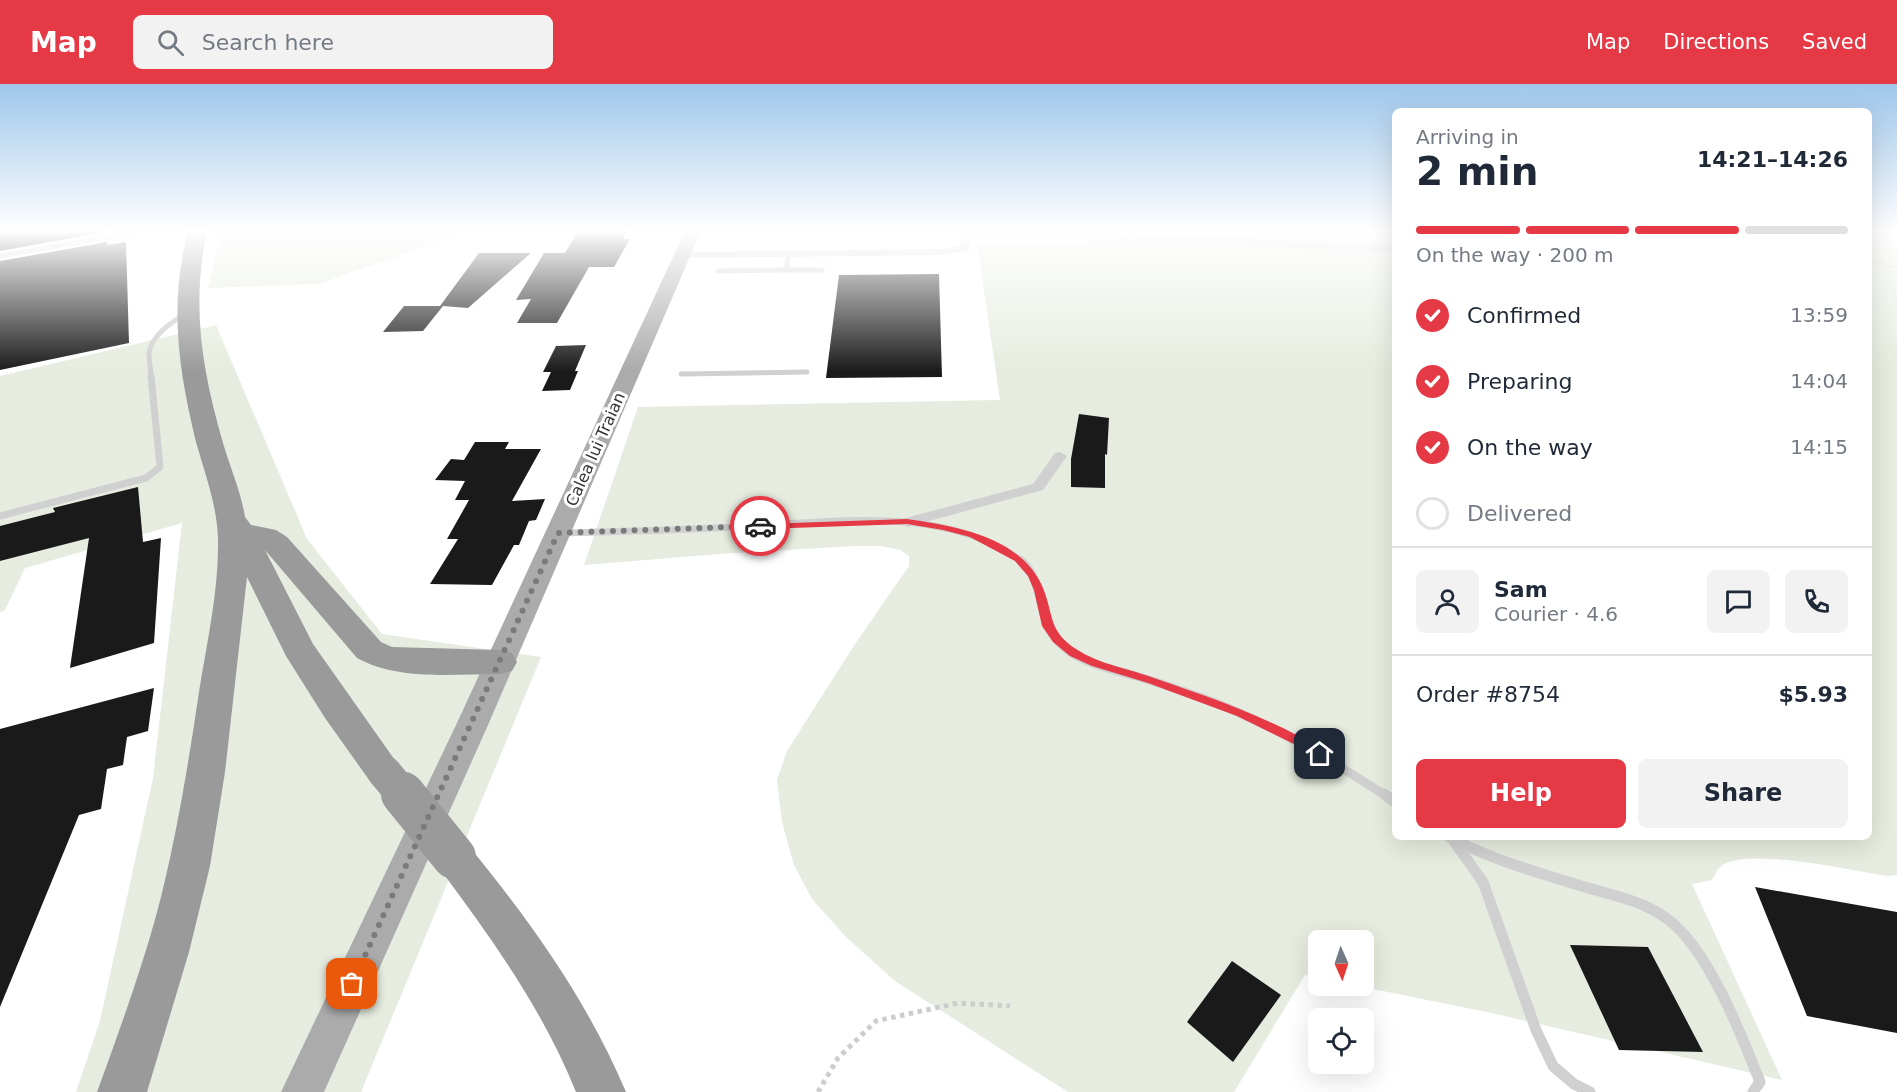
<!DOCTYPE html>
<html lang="en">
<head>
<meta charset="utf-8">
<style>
  :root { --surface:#fff; --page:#f2f2f3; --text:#1f2937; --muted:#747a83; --line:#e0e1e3; --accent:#e63946 }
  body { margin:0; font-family:"DejaVu Sans",sans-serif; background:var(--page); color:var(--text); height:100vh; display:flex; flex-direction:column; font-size:22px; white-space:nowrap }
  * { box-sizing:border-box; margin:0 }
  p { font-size:20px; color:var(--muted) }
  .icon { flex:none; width:33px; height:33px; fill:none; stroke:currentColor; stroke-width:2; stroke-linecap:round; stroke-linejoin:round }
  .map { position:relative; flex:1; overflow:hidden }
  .panel { position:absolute; left:1392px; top:24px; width:480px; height:732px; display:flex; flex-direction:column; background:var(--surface); border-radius:9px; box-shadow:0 6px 24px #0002 }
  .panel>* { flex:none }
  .needle { width:39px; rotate:177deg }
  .controls { position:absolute; left:1308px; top:846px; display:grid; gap:12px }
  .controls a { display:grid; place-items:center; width:66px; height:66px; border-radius:9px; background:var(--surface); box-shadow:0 6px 24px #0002; font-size:30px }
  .pin { position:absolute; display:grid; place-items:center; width:51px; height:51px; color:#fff; margin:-26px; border-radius:12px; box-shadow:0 3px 9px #0006 }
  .courier { position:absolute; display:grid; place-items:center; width:60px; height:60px; margin:-30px; border:4px solid #e63946; border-radius:50%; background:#fff; color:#222; box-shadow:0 2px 8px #0007 }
  .headline em { font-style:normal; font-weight:800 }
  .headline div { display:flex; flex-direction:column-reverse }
  .headline { display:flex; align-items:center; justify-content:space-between; height:102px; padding:0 24px }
  h1 { font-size:39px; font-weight:800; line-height:45px }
  .bar { display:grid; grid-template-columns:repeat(4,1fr); gap:9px 6px; align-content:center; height:72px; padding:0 24px }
  .bar i { height:8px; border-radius:4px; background:var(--line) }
  .bar .selected { background:var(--accent) }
  .bar p { grid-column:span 4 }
  .line { display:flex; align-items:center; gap:15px; padding:0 24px; border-top:2px solid var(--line) }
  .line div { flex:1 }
  .round { display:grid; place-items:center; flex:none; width:63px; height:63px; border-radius:9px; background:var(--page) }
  ol { padding:0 24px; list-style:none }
  li { display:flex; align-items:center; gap:18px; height:66px }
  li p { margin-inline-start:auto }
  li .icon { padding:6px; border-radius:50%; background:var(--accent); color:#fff; stroke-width:4 }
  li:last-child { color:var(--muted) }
  li i { width:33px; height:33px; border:3px solid var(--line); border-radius:50% }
  .cta { display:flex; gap:12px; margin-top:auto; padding:12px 24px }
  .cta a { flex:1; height:69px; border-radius:9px; background:var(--accent); color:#fff; font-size:24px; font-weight:800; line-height:69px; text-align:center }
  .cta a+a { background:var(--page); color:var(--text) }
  header { display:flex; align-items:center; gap:36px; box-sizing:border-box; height:84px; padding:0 30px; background:var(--accent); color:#fff }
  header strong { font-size:28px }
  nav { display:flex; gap:33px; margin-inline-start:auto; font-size:21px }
  .search { width:420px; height:54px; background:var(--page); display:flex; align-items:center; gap:15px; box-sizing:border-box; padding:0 21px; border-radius:9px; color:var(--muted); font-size:22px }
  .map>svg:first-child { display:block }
  .green { fill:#e6ecdf }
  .building { fill:#1a1a1a }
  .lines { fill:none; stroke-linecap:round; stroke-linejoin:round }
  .path-far1 { stroke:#cdcdcd; stroke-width:2; stroke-dasharray:2 2; stroke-linecap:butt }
  .path { stroke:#cdcdcd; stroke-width:5; stroke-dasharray:4.5 4.5; stroke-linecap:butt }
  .lane-far3 { stroke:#d0d0d0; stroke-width:5 }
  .lane-far2 { stroke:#d0d0d0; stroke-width:7 }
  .lane-far1 { stroke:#d0d0d0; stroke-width:9 }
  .lane { stroke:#d0d0d0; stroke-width:11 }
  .street { fill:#d0d0d0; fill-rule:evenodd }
  .primary { fill:#ababab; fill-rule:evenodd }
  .highway { fill:#9a9a9a; fill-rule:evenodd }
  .highway-bridge-far1 { stroke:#9a9a9a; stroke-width:34 }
  .highway-bridge { stroke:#9a9a9a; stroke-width:44 }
  .route { fill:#e63946 }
  .done { stroke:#7a7a7a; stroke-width:6; stroke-dasharray:0 10.8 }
  .labels { text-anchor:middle; stroke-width:6; stroke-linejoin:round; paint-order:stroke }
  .street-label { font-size:16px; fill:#333; stroke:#fff }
</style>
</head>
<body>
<header>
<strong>Map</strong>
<div class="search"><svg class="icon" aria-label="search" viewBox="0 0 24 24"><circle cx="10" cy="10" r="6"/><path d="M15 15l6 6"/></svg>Search here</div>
<nav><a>Map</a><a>Directions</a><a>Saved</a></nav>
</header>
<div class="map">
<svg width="1897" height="1008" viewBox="0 0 1897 1008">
  <rect width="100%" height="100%" fill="#fff"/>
  <!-- green -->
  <g class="green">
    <path d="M222,147h249l-153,53 -110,4z"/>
    <path d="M1085,147h310v606h474v-606h28v644l-9,1c-36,-5 -136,-29 -166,-11 -4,3 -7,10 -10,15l-20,4 90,196 -295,-68 -129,-26h6v-46h-46v37l-13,-2 -71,117h-166l-173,-111 -49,-44 -34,-38 -18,-34 -12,-43 -5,-42 10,-29 68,-107 54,-78v-10l-9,-6 -19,-4h-26l-136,8 -135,11 54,-158 362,-7 -23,-157 111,1z"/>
    <path d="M216,241l91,214 75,95 159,23 -180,435h-285l24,-71 53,-243 29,-255 -157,45 -20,42 -5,2v-236z"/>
  </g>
  <!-- building -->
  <g class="building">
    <path d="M0,147h106v1l-106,19z"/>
    <path d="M578,147h49l-4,8h7l-16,28h-25l-32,56h-40l14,-24 -15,1 28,-47h21z"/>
    <path d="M107,158v3l19,-3 3,101 -129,27v-109z"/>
    <path d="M479,169h52l-63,55 -25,-2 -20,25 -40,1 21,-26h36z"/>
    <path d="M939,190l3,103 -116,1 13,-103z"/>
    <path d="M586,261l-11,26h3l-8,19 -28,1 9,-19h-8l13,-26z"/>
    <path d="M1079,330l30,4 -2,37 -2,-1v34l-34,-1v-28z"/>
    <path d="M475,358h34l-4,7h36l-29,52 33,-2 -9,21 -7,1 -10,24h-5l-22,40 -62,-1 28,-45h-11l22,-39h-14l10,-19 -30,-1 16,-21 13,1z"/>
    <path d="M138,403l5,55 18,-4 -7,105 -84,25 19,-130 -89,23v-35l55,-14 -2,-4z"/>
    <path d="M154,604l-6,43 -21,6 -4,28 -16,4 -6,40 -22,6 -79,192v-278z"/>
    <path d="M1755,803l142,25v121l-90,-17z"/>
    <path d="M1570,861l78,2 55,105 -84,-2z"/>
    <path d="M1232,877l49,34 -48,67 -46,-40z"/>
  </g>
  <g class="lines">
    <!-- path-far1 -->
    <path class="path-far1" d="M1869,176l28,8"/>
    <!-- path -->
    <path class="path" d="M818,1008l20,-34 38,-37 82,-18 52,3"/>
    <!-- lane-far3 -->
    <g class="lane-far3">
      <path d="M789,170l-3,16h36"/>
      <path d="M0,172l143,-25"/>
      <path d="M718,187l68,-1"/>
      <path d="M681,290l126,-2"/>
      <path d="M151,293c0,-7 -2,-16 -2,-24 2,-18 25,-32 38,-41"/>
    </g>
    <!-- lane-far2 -->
    <g class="lane-far2">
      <path d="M0,432l146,-38 14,-11 -9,-91"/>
      <path d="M562,449c59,-1 118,-3 177,-6 89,-4 206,-24 283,35"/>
    </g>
    <!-- lane-far1 -->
    <path class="lane-far1" d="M1020,476c30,25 10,65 52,93 19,12 42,17 64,23 23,7 47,15 69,23 65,24 123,59 181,97"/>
    <!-- lane -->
    <g class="lane">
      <path d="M1384,710l11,8"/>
      <path d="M1449,753c43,23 90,36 136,50 27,8 58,14 81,31 41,28 76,118 94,164l-7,10"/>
      <path d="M1453,756l30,42 53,148 17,36 21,18 16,8"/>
    </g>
    <!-- street -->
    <g class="street">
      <path d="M960,147h136l299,15v6l-379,-17 -45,3 -1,12 -29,5 -259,3 -5,-3 5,-3 259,-3 20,-3z"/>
      <path d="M1060,368l7,4 -24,34 -136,37 -8,-5 3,-3 131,-35 22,-31z"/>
    </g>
    <!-- primary -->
    <path class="primary" d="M685,147h16l-213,494 -164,367h-43l175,-367z"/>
    <!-- highway -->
    <g class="highway">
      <path d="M188,147h19c-16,75 -5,139 16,212 7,24 18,49 22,74l6,8 25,5 11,7 94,105 11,5 108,3 12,3 5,9 -5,9 -12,3c-47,0 -101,7 -143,-16l-92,-108 48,94 91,129 -6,11 -13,4 -13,-4 -47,-66 -39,-62 -39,-79 -22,195 -15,94 -21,86 -42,140h-50c24,-66 48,-131 65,-199 16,-66 27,-133 37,-201 8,-50 20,-102 19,-153 -1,-34 -13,-65 -22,-97 -18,-74 -27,-137 -8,-211z"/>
      <path d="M454,756l14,5c63,77 119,155 158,247h-50c-33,-82 -84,-153 -136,-223l-6,-12 6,-12z"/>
    </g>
    <!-- highway-bridge-far1 -->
    <path class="highway-bridge-far1" d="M385,689l19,23"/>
    <!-- highway-bridge -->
    <path class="highway-bridge" d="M403,710l51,63"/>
  </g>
  <!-- sky -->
  <linearGradient id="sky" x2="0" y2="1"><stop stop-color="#9ec6ea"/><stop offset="0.51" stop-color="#fff"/><stop offset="1" stop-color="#fff" stop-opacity="0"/></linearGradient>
  <rect width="1897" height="288" fill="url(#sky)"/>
  <!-- route -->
  <path class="route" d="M907,435c49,7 115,18 136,69 11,27 5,43 33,61 24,16 55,20 81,30 58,20 116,40 168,72v7h-9l-20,-13 -59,-29 -89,-33 -56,-17 -22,-10 -17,-14 -11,-16 -8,-36 -6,-14 -13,-15 -45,-24 -27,-7 -36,-6 -147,5 -5,-3 5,-2z"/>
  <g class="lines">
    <!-- done -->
    <path class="done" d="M352,900l206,-451 202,-7"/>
  </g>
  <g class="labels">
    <!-- street labels -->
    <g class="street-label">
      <text transform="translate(595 365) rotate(-66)" y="6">Calea lui Traian</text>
    </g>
  </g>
</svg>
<div class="controls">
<a><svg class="needle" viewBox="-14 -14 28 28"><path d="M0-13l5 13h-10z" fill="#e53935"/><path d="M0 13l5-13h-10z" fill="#747a83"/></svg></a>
<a><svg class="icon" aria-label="locate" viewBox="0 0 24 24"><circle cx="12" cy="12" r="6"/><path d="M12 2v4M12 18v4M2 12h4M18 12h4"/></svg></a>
</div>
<div class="pin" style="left:352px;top:900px;background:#ea580c"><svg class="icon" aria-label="bag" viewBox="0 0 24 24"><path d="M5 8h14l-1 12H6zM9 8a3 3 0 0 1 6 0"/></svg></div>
<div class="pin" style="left:1320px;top:670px;background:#1f2937"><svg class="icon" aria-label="home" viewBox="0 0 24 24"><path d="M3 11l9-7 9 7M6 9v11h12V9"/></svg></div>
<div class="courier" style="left:760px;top:442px"><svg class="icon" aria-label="car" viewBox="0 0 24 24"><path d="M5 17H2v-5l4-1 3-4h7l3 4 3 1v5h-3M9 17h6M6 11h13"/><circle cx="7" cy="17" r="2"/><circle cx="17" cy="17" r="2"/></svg></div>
<section class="panel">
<div class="headline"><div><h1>2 min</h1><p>Arriving in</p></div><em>14:21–14:26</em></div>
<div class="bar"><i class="selected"></i><i class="selected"></i><i class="selected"></i><i></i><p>On the way · 200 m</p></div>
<ol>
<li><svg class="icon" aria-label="check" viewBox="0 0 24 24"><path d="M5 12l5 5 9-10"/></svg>Confirmed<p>13:59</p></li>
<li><svg class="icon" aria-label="check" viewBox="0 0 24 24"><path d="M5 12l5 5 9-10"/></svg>Preparing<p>14:04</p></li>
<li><svg class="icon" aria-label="check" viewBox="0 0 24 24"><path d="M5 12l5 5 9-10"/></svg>On the way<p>14:15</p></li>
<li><i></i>Delivered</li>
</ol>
<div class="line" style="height:108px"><a class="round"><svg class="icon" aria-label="person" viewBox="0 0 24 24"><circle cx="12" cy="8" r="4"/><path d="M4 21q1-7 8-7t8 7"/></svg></a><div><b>Sam</b><p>Courier · 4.6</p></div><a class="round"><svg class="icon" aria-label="chat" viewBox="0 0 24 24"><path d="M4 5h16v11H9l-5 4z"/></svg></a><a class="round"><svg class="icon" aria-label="phone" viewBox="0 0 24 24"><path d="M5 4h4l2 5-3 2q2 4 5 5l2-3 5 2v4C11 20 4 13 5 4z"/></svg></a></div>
<div class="line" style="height:78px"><div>Order #8754</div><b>$5.93</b></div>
<div class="cta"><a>Help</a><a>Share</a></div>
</section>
</div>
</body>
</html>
